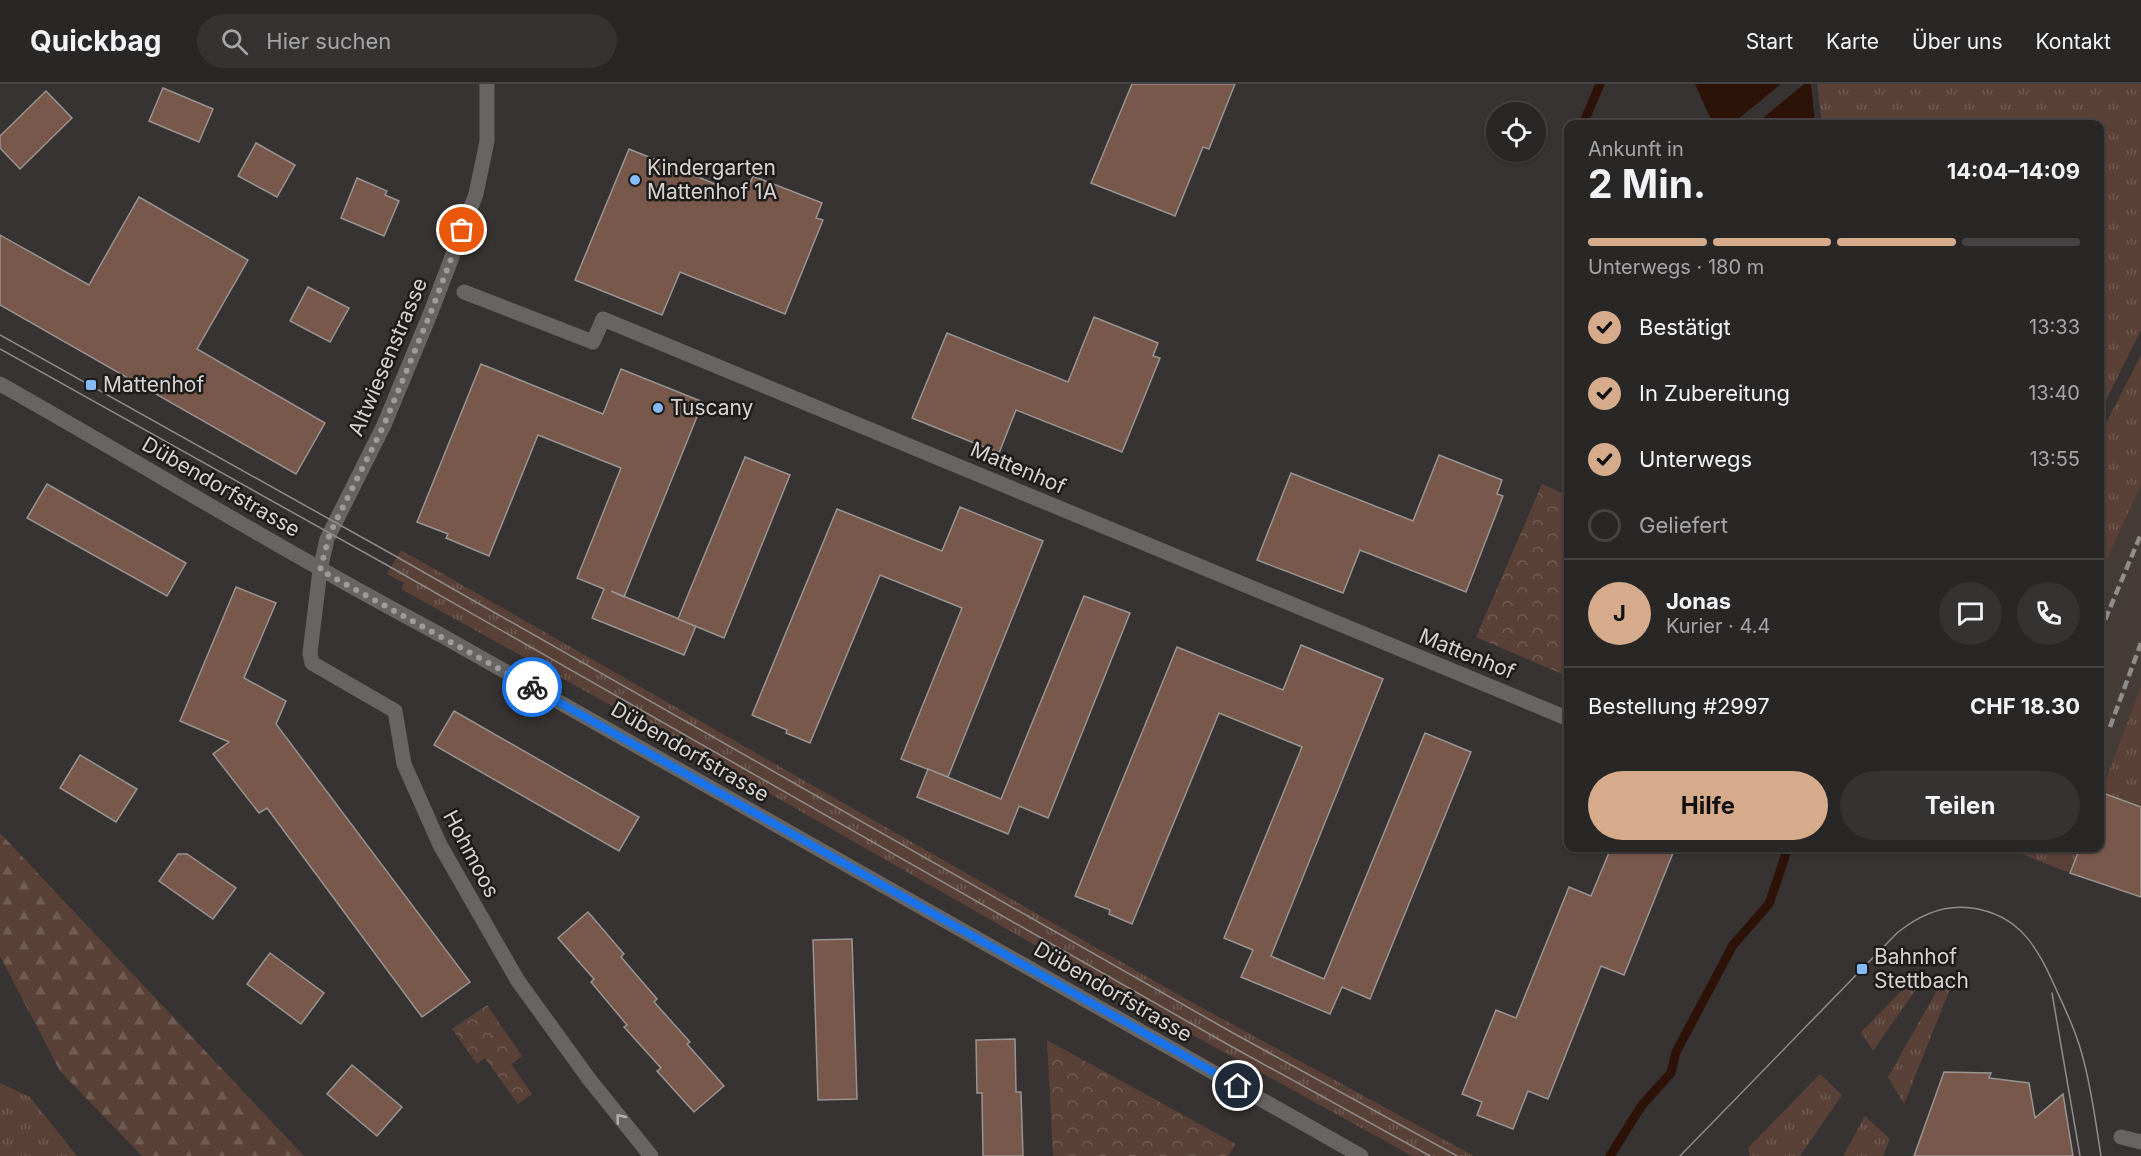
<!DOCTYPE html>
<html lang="de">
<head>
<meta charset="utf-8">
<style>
  :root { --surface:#292626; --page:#353232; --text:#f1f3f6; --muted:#a5a5a7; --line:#454343; --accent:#d6ab8b }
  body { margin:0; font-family:Inter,sans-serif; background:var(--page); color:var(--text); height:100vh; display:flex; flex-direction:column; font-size:22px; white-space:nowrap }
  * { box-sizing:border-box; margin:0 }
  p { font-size:20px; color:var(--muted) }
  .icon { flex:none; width:33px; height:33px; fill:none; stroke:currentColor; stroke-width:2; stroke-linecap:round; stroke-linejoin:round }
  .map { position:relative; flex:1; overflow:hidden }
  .sheet { position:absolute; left:1564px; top:36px; width:540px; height:732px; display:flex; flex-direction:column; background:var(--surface); border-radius:12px; box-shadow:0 2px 4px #0004,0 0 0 2px var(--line) }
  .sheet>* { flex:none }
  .controls { position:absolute; left:1486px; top:18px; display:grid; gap:12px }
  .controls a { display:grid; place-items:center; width:60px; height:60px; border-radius:50%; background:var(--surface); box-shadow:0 2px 4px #0004,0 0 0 2px var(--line); font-size:30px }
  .pin { position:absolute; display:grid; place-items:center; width:51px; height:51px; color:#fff; margin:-26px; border:3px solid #fff; border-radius:50%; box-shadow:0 2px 6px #0007 }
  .courier { position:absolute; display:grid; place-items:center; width:60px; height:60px; margin:-30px; border:4px solid #1a73e8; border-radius:50%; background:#fff; color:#222; box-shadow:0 2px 8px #0007 }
  .headline em { font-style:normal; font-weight:700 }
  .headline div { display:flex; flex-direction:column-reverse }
  .headline { display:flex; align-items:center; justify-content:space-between; height:102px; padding:0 24px }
  h1 { font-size:39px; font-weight:700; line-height:45px }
  .bar { display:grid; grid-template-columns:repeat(4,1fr); gap:9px 6px; align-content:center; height:72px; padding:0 24px }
  .bar i { height:8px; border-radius:4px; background:var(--line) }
  .bar .current { background:var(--accent) }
  .bar p { grid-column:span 4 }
  .line { display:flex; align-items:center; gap:15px; padding:0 24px; border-top:2px solid var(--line) }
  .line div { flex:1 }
  .round { display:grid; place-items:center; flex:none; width:63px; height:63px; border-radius:32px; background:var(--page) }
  ol { padding:0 24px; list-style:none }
  li { display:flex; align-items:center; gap:18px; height:66px }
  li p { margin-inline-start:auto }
  li .icon { padding:6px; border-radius:50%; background:var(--accent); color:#111; stroke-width:4 }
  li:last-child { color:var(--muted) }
  li i { width:33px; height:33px; border:3px solid var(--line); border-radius:50% }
  .cta { display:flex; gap:12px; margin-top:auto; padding:12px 24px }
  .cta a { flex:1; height:69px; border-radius:36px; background:var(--accent); color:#111; font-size:24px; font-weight:700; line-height:69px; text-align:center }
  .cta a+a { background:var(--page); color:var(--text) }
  header { display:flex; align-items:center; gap:36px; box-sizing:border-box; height:84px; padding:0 30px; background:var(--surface); border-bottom:2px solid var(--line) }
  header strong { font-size:28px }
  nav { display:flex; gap:33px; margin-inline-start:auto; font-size:21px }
  .search { width:420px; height:54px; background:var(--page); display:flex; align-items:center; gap:15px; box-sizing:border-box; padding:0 21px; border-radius:33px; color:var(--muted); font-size:22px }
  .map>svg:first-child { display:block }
  .built { fill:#453b37 }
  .grass { fill:url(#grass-tufts) }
  .forest { fill:url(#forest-firs) }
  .park { fill:url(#park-crowns) }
  .water { fill:#2c1207 }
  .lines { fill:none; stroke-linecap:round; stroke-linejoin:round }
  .stream { stroke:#2c1207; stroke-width:9 }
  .building { fill:#78584b; stroke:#989492; stroke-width:1.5 }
  .minor { stroke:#676564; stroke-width:15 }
  .tram { stroke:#8f8c8b; stroke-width:1.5 }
  .rail { stroke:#8f8c8b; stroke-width:4.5; stroke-dasharray:9 4.5; stroke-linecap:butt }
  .oneway { stroke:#b5b3b2 }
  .done { stroke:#9e9c9b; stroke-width:6; stroke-dasharray:0 10.8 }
  .route { stroke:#1a73e8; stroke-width:8 }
  .poi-dot { fill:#85bbfb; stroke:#1d1c1b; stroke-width:2 }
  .labels { text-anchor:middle; stroke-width:5; stroke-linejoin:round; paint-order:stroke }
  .poi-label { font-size:21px; fill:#d6d4d3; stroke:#1d1c1b; text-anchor:start }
  .street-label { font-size:21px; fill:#d6d4d3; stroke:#1d1c1b }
</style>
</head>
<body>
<header>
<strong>Quickbag</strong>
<div class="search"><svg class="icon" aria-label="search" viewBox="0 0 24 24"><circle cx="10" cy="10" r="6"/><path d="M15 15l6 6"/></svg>Hier suchen</div>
<nav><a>Start</a><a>Karte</a><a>Über uns</a><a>Kontakt</a></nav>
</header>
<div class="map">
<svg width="2141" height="1072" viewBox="0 0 2141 1072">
  <defs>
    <pattern id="grass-tufts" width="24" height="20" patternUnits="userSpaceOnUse" patternTransform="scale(1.5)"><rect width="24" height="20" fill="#594137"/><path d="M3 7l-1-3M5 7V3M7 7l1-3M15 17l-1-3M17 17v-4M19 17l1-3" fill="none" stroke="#705c53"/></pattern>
    <pattern id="forest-firs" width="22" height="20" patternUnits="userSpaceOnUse" patternTransform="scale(1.5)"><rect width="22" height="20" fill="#594137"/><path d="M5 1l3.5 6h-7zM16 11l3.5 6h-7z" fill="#705c53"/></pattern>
    <pattern id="park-crowns" width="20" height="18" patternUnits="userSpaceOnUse" patternTransform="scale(1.5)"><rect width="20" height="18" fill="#594137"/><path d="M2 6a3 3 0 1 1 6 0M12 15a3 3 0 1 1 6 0" fill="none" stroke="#705c53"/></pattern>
  </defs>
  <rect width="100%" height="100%" fill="#373332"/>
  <!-- built -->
  <path class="built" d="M2141,401v413l-71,-25 10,-25h20v-52l4,-10 -4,-2v-209z"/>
  <!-- grass -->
  <g class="grass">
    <path d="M1817,0h324v246l-41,82v-288h-278z"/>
    <path d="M2141,271v130l-41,90v-140z"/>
    <path d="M401,466l794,454 279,152h-62l-230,-127 -431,-246 -350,-194 3,-6 -17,-9z"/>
    <path d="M2141,602v121l-39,-15 -2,4v-12l4,1z"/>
    <path d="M2007,764h73l-10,25z"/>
    <path d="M1914,894l5,7 -46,66 -12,-19z"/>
    <path d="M1943,896l10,1 -49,123 -16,-27z"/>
    <path d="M1820,990l22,21 -42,61h-50l-2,-8z"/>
    <path d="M0,999l30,14 47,59h-77z"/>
    <path d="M1865,1032l25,23 -7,17h-40z"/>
  </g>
  <!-- forest -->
  <path class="forest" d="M0,749l304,323h-162l-82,-85 -60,-115z"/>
  <!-- park -->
  <g class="park">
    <path d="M1542,400l27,12v181l-93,-40z"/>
    <path d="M487,921l35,51 -11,8 21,30 -14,10 -33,-46 -8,6 -25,-35z"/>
    <path d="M1047,956l189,104 -8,12h-175z"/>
  </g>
  <!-- water -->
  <g class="water">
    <path d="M1695,0h86l-49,40h-19z"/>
    <path d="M1804,0h7l4,40h-59z"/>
  </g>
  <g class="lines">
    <!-- stream -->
    <g class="stream">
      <path d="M1583,40l17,-40"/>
      <path d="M1610,1072l32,-51 29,-32 5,-21 57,-107 36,-41 19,-56"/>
    </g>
  </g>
  <!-- building -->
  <g class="building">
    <path d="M1132,0h103l-26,65 -6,-2 -28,69 -84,-33z"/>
    <path d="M163,4l50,21 -14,33 -50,-21z"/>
    <path d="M46,7l26,27 -52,51 -20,-21v-12z"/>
    <path d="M256,59l39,22 -18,32 -39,-21z"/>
    <path d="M629,65l116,47 8,-20 69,27 -6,15 7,2 -38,94 -105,-42 -18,43 -87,-35z"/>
    <path d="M357,94l30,13 -2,4 14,6 -15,35 -43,-18z"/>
    <path d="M139,113l109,63 -51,89 128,74 -29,51 -296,-169v-70l89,50z"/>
    <path d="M308,203l41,21 -19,34 -40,-21z"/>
    <path d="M1094,233l64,26 -5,13 7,2 -38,94 -106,-42 -17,43 -87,-35 35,-85 121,49z"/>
    <path d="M481,280l122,50 18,-45 82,33 -79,195 -13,-6 85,35 -12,29 -92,-37 12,-29 -27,-11 44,-110 -83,-33 -49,121 -43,-18 2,-4 -31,-12z"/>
    <path d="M1439,371l63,25 -5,14 6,2 -37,96 -106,-42 -17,43 -86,-33 34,-87 122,48z"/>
    <path d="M745,373l45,18 -66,163 -46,-19z"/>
    <path d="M47,400l139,79 -19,33 -140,-78z"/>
    <path d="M960,423l83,34 -95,236 -47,-18 61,-151 -82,-33 -70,168 -24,-10 1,-3 -35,-15 85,-206 105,42z"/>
    <path d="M236,503l40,16 -32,75 42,23 -10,23 194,258 -48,35 -155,-209 -8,5 -46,-59 16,-12 -49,-21z"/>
    <path d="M1084,512l46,17 -82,205 -29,-12 -11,28 -91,-37 11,-28 73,30z"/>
    <path d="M1301,561l82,34 -112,277 53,23 101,-246 46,19 -101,247 -28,-12 -12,27 -89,-37 12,-27 -29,-12 78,-191 -83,-34 -87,211 -23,-10 1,-4 -35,-14 102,-249 106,43z"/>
    <path d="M454,627l185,106 -20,34 -185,-106z"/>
    <path d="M80,671l57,34 -21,33 -56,-34z"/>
    <path d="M2100,708l41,15v90l-71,-24 10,-25h20z"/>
    <path d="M1611,764h64l-51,127 -23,-9 -53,133 -20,-8 -15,38 -36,-14 5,-13 -20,-8 34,-84 20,8 53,-131 22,9z"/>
    <path d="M178,770h9l49,34 -23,31 -54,-38z"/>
    <path d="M588,828l36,42 -3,3 36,42 -3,3 36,40 -3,2 37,42 -30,26 -37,-41 4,-3 -37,-41 3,-2 -36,-43 3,-3 -36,-41z"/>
    <path d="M852,855l5,160 -39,1 -5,-160z"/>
    <path d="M270,869l54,40 -23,31 -54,-40z"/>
    <path d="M1015,955l1,53h5l2,64h-40l-1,-63h-5l-1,-53z"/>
    <path d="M352,981l50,42 -25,29 -50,-42z"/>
    <path d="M1944,988l47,1 -2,5 40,5 6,35 28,-24 10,62h-159z"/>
  </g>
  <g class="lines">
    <!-- minor -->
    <g class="minor">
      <path d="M487,0v57l-11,53 -45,118 -47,113 -57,114 -7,31 -10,83 2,10 83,48 9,53 36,81 78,136 71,98 62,77"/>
      <path d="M464,208l129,50 10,-23 966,400"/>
      <path d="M0,300c147,83 290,171 439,250l922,522"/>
      <path d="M2121,1053l20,5"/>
    </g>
    <!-- tram -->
    <g class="tram">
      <path d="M0,251l390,218 843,480 224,123"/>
      <path d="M0,265l385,215 842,480 203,112"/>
      <path d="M2052,909l28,163"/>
      <path d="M1680,1072l217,-223c22,-18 47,-29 75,-25 49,7 66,41 84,81 11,24 22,47 28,73 8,30 12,63 17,94"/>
    </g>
    <!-- rail -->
    <g class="rail">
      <path d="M2100,548l41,-98"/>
      <path d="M2110,643l31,-84"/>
    </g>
  </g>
  <!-- one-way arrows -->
  <defs><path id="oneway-chevron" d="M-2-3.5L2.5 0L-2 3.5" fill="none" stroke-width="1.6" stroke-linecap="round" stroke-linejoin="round" transform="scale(1.5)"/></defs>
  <use class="oneway" href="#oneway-chevron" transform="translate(620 1034) rotate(-129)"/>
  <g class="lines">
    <!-- done -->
    <path class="done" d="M462,146l-31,82 -47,113 -54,108 -10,37 212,117"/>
    <!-- route -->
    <path class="route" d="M532,603l706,399"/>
  </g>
  <!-- markers -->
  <g class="poi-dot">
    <circle cx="635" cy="96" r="6"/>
    <rect x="85" y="295" width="12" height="12" rx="3"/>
    <circle cx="658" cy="324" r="6"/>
    <rect x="1856" y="879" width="12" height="12" rx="3"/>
  </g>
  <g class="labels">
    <!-- poi labels -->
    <g class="poi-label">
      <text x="647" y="91">Kindergarten<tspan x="647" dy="24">Mattenhof 1A</tspan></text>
      <text x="103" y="308">Mattenhof</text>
      <text x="670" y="331">Tuscany</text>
      <text x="1874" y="880">Bahnhof<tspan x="1874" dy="24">Stettbach</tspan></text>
    </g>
    <!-- street labels -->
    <g class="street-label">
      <text transform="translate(388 273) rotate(-67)" y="7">Altwiesenstrasse</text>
      <text transform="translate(1018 384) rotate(23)" y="7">Mattenhof</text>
      <text transform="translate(221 403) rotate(30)" y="7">Dübendorfstrasse</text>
      <text transform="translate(1467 570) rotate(22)" y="7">Mattenhof</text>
      <text transform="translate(690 668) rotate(30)" y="7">Dübendorfstrasse</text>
      <text transform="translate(471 770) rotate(62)" y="7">Hohmoos</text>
      <text transform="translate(1113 908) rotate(30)" y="7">Dübendorfstrasse</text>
    </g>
  </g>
</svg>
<div class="controls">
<a><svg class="icon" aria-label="locate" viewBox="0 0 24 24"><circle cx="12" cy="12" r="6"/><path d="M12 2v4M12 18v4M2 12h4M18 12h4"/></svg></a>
</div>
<div class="pin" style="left:462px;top:146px;background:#ea580c"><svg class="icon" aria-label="bag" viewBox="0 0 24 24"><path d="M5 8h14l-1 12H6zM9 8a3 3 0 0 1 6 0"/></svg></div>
<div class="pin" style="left:1238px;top:1002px;background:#1f2937"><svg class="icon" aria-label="home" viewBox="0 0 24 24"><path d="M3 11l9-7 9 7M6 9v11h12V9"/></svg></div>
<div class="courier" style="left:532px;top:603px"><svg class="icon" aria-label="bike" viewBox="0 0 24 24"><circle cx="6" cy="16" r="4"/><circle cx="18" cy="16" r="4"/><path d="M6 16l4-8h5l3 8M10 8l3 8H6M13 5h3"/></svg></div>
<section class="sheet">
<div class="headline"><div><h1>2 Min.</h1><p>Ankunft in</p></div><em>14:04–14:09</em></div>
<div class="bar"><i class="current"></i><i class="current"></i><i class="current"></i><i></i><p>Unterwegs · 180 m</p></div>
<ol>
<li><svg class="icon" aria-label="check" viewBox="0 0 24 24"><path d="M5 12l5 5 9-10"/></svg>Bestätigt<p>13:33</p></li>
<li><svg class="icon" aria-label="check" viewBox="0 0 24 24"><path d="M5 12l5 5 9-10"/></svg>In Zubereitung<p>13:40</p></li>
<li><svg class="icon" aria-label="check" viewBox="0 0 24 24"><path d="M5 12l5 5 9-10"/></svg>Unterwegs<p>13:55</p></li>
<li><i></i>Geliefert</li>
</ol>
<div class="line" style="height:108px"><b class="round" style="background:var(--accent);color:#111">J</b><div><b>Jonas</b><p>Kurier · 4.4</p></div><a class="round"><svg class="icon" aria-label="chat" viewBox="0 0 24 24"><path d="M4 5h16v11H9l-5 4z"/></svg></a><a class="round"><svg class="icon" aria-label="phone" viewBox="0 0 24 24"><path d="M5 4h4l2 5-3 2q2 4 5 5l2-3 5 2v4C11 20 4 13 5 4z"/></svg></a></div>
<div class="line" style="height:78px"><div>Bestellung #2997</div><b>CHF 18.30</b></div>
<div class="cta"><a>Hilfe</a><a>Teilen</a></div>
</section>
</div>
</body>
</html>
